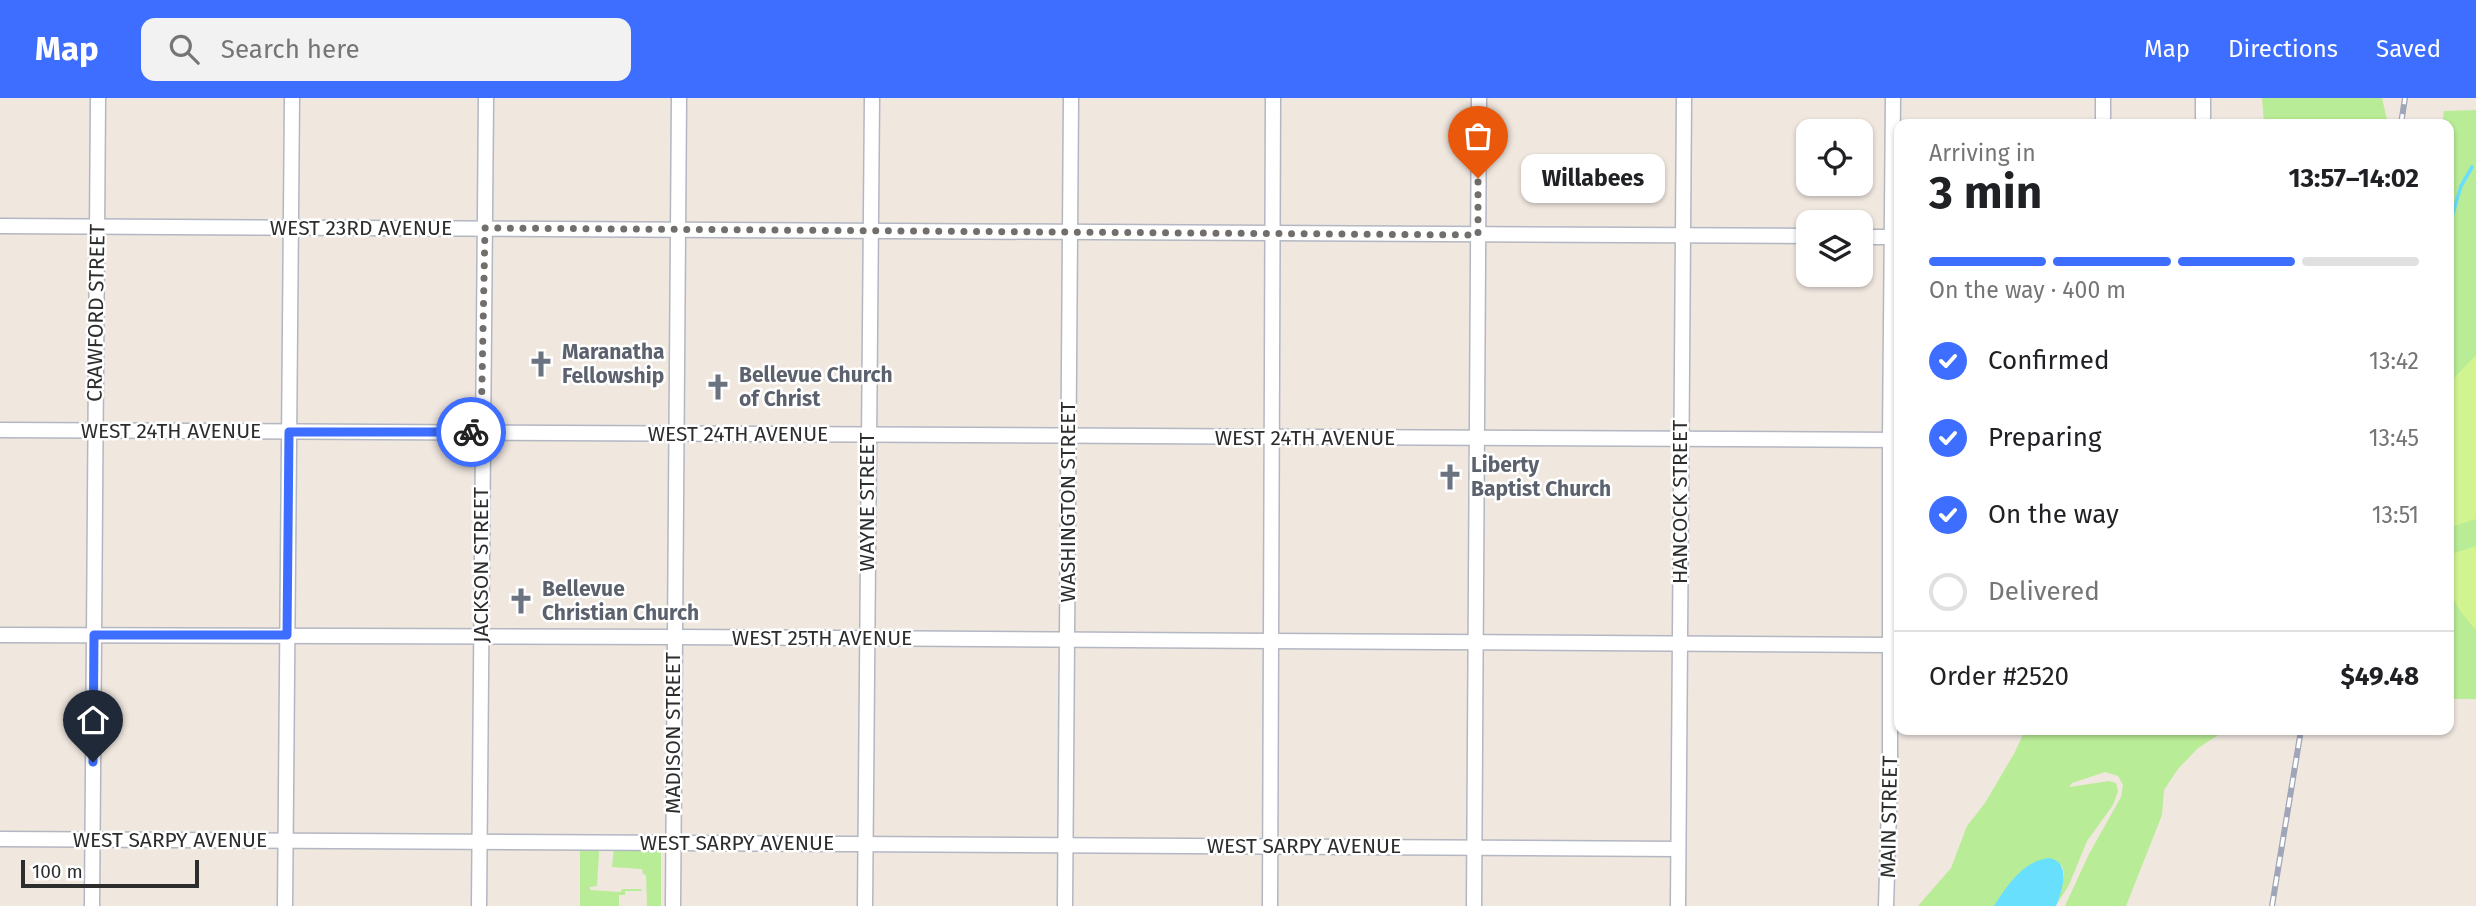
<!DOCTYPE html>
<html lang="en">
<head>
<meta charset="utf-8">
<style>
  :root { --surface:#fff; --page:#f2f2f2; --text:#202124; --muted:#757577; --line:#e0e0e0; --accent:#3d6eff }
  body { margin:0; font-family:"Fira Sans",sans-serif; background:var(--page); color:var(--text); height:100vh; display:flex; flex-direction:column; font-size:26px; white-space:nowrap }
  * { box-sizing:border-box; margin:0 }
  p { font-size:23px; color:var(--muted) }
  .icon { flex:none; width:38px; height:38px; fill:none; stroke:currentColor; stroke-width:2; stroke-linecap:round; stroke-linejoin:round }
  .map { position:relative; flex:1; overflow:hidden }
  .drawer { position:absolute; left:1894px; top:21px; width:560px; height:616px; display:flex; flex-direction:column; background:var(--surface); border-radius:14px; box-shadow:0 2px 5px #0004 }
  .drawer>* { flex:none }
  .buttons { position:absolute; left:1796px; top:21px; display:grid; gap:14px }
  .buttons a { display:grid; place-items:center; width:77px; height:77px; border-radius:14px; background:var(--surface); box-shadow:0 2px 5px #0004; font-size:35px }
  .scale { position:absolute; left:21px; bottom:18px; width:178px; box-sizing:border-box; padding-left:7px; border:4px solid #2d2d2d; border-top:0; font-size:19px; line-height:24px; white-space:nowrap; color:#2d2d2d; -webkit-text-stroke:5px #fff; paint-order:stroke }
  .pin { position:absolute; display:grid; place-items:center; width:60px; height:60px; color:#fff; margin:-72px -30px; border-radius:50% 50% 50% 0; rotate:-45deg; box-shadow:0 0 7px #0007 }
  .pin .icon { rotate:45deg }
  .courier { position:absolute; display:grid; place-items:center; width:70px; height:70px; margin:-35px; border:5px solid #3d6eff; border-radius:50%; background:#fff; color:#222; box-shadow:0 2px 9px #0007 }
  .bubble { position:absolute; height:49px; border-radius:14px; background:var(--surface); box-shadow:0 2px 5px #0004; font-size:23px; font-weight:700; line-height:49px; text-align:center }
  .overview em { font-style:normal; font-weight:700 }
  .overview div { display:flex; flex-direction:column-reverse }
  .overview { display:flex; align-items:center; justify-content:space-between; height:119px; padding:0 35px }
  h1 { font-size:46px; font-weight:700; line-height:52px }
  .bar { display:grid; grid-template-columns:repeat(4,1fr); gap:10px 7px; align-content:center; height:84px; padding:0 35px }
  .bar i { height:9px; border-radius:5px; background:var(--line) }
  .bar .on { background:var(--accent) }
  .bar p { grid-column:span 4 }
  .line { display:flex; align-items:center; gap:18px; padding:0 35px; border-top:2px solid var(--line) }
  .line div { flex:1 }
  ol { padding:0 35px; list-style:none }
  li { display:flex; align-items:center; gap:21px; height:77px }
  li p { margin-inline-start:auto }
  li .icon { padding:7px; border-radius:50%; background:var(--accent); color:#fff; stroke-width:4 }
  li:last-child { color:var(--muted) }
  li i { width:38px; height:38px; border:4px solid var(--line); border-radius:50% }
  header { display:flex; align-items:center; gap:42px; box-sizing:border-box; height:98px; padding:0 35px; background:var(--accent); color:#fff }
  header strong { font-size:33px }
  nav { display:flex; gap:38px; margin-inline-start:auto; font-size:24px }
  .search { width:490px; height:63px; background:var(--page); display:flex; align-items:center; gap:18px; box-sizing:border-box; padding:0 24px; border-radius:14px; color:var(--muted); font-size:26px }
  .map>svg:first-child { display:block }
  .green { fill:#b9ec96 }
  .pitch { fill:#d1f491 }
  .water { fill:#68dffc }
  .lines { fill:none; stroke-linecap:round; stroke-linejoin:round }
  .stream { stroke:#68dffc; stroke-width:3.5 }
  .minor-casing { stroke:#b3b7c2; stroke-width:17 }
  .minor { stroke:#fff; stroke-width:14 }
  .rail-casing { stroke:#a0a6b9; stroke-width:6 }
  .rail { stroke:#fff; stroke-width:3.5; stroke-dasharray:10; stroke-linecap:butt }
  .done { stroke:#716e6b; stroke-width:7; stroke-dasharray:0 12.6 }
  .route { stroke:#3d6eff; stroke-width:9 }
  .labels { text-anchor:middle; stroke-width:5; stroke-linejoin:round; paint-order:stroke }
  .street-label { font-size:21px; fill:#2d2d2d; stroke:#fff }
  .worship-label { font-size:21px; font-weight:bold; fill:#5b616d; stroke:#fff; text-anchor:start }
</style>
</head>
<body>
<header>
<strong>Map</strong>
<div class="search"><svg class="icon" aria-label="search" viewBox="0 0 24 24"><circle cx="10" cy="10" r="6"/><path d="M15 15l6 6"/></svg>Search here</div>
<nav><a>Map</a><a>Directions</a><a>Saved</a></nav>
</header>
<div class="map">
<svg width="2476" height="808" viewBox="0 0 2476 808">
  <rect width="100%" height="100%" fill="#f0e7df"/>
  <!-- green -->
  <g class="green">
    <path d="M2262,0h120l6,26h-124z"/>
    <path d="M2476,12v589h-28v-575h-6l2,-13z"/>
    <path d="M2025,632h223l-8,3 -22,2 -21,14 -19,20 -14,21 -2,25 -36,91h-61l24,-52 32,-57 2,-12 -5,-9 -13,-4 -33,11 -3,4 40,-6 7,2 2,8 -5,14 -26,36 -18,44 -12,19 7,-30 -2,-9 -59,41h-85l33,-38 16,-42 18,-23 30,-51z"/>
    <path d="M598,750l1,5 -2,33 -7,1v3l31,2 1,-3h19l1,2h-17v4h-6v11h-39v-57z"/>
    <path d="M614,750h47v58h-14l-1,-31 -3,-1 -1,-5 -30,-2z"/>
  </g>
  <!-- pitch -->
  <g class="pitch">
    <path d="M2476,257v164l-28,9v-144z"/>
    <path d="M2476,448v84c-25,-28 -28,-38 -28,-75z"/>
  </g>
  <!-- water -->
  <path class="water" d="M2049,760c23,4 13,33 7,48h-62c13,-21 29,-45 55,-48z"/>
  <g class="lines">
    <!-- stream -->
    <path class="stream" d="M2448,132l13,-44 11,-19"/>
    <!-- minor casing -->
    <g class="minor-casing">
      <g id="minor">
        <path d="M2203,0v26"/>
        <path d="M2103,26v-26"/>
        <path d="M0,128l1808,10"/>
        <path d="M1860,139h39"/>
        <path d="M0,332l1899,10"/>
        <path d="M0,537l674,2 1215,8"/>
        <path d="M0,741l1678,10"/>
        <path d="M92,808l6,-808"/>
        <path d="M285,808l7,-808"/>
        <path d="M479,808l7,-808"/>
        <path d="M673,808l6,-808"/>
        <path d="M865,808l7,-808"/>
        <path d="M1065,808l6,-808"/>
        <path d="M1270,808l3,-808"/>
        <path d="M1474,808l5,-808"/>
        <path d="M1678,808l6,-808"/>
        <path d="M1886,808l4,-130v-336l3,-342"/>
      </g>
    </g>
    <!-- minor -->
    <use href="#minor" class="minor"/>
    <!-- rail casing -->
    <g class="rail-casing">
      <g id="rail">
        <path d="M2401,26l4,-26"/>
        <path d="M2272,808l29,-176"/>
      </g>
    </g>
    <!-- rail -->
    <use href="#rail" class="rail"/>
  </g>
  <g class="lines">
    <!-- done -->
    <path class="done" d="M471,334h10l4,-204 993,7v-57"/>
    <!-- route -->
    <path class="route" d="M93,664l1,-127h193l2,-203h182"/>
  </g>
  <!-- icons -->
  <defs>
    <g id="church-bare" transform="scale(2.1)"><path d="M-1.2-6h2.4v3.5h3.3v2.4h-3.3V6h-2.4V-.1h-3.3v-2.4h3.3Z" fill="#6b7280" stroke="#fff" stroke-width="2.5" paint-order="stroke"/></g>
  </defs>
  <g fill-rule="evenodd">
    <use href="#church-bare" x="541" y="266"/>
    <use href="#church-bare" x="718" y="289"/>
    <use href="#church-bare" x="1450" y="379"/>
    <use href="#church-bare" x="521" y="503"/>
  </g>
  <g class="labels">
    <!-- street labels -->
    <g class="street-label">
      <text x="361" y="137">WEST 23RD AVENUE</text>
      <text transform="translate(96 215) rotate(-89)" y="7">CRAWFORD STREET</text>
      <text x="171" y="340">WEST 24TH AVENUE</text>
      <text x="738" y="343">WEST 24TH AVENUE</text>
      <text x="1305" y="347">WEST 24TH AVENUE</text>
      <text transform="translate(867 404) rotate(-90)" y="7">WAYNE STREET</text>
      <text transform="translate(1068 404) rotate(-90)" y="7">WASHINGTON STREET</text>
      <text transform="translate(1680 404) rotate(-90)" y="7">HANCOCK STREET</text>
      <text transform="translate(481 467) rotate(-90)" y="7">JACKSON STREET</text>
      <text x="822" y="547">WEST 25TH AVENUE</text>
      <text transform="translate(673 635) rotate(-90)" y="7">MADISON STREET</text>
      <text transform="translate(1889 719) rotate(-89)" y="7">MAIN STREET</text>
      <text x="170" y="749">WEST SARPY AVENUE</text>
      <text x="737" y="752">WEST SARPY AVENUE</text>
      <text x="1304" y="755">WEST SARPY AVENUE</text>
    </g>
    <!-- worship labels -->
    <g class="worship-label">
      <text x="562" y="261">Maranatha<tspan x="562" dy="24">Fellowship</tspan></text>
      <text x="739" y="284">Bellevue Church<tspan x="739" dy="24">of Christ</tspan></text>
      <text x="1471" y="374">Liberty<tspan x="1471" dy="24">Baptist Church</tspan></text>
      <text x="542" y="498">Bellevue<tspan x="542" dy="24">Christian Church</tspan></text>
    </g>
  </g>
</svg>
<div class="buttons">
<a><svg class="icon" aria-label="locate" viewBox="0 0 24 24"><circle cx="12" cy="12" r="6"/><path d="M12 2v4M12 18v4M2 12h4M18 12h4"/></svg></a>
<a><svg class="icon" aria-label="layers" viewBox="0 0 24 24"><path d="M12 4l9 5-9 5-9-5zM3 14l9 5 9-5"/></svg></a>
</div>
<div class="scale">100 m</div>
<div class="pin" style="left:1478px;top:80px;background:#ea580c"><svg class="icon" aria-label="bag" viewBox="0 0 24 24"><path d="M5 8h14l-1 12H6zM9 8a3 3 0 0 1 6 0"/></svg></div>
<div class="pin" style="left:93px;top:664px;background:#1f2937"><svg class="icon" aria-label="home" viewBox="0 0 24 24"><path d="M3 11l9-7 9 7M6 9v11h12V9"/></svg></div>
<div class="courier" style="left:471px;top:334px"><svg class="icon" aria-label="bike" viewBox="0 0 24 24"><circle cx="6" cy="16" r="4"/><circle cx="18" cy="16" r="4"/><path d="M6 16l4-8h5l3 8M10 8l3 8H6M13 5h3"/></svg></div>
<div class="bubble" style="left:1521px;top:56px;width:144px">Willabees</div>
<section class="drawer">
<div class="overview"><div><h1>3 min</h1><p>Arriving in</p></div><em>13:57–14:02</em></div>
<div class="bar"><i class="on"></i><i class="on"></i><i class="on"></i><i></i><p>On the way · 400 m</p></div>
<ol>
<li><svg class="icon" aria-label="check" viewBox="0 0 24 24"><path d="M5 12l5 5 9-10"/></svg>Confirmed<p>13:42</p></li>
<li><svg class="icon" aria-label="check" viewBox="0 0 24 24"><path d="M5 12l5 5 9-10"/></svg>Preparing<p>13:45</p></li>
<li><svg class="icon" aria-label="check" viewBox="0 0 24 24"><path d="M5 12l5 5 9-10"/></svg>On the way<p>13:51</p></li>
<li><i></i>Delivered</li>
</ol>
<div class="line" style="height:91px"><div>Order #2520</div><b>$49.48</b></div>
</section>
</div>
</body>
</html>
